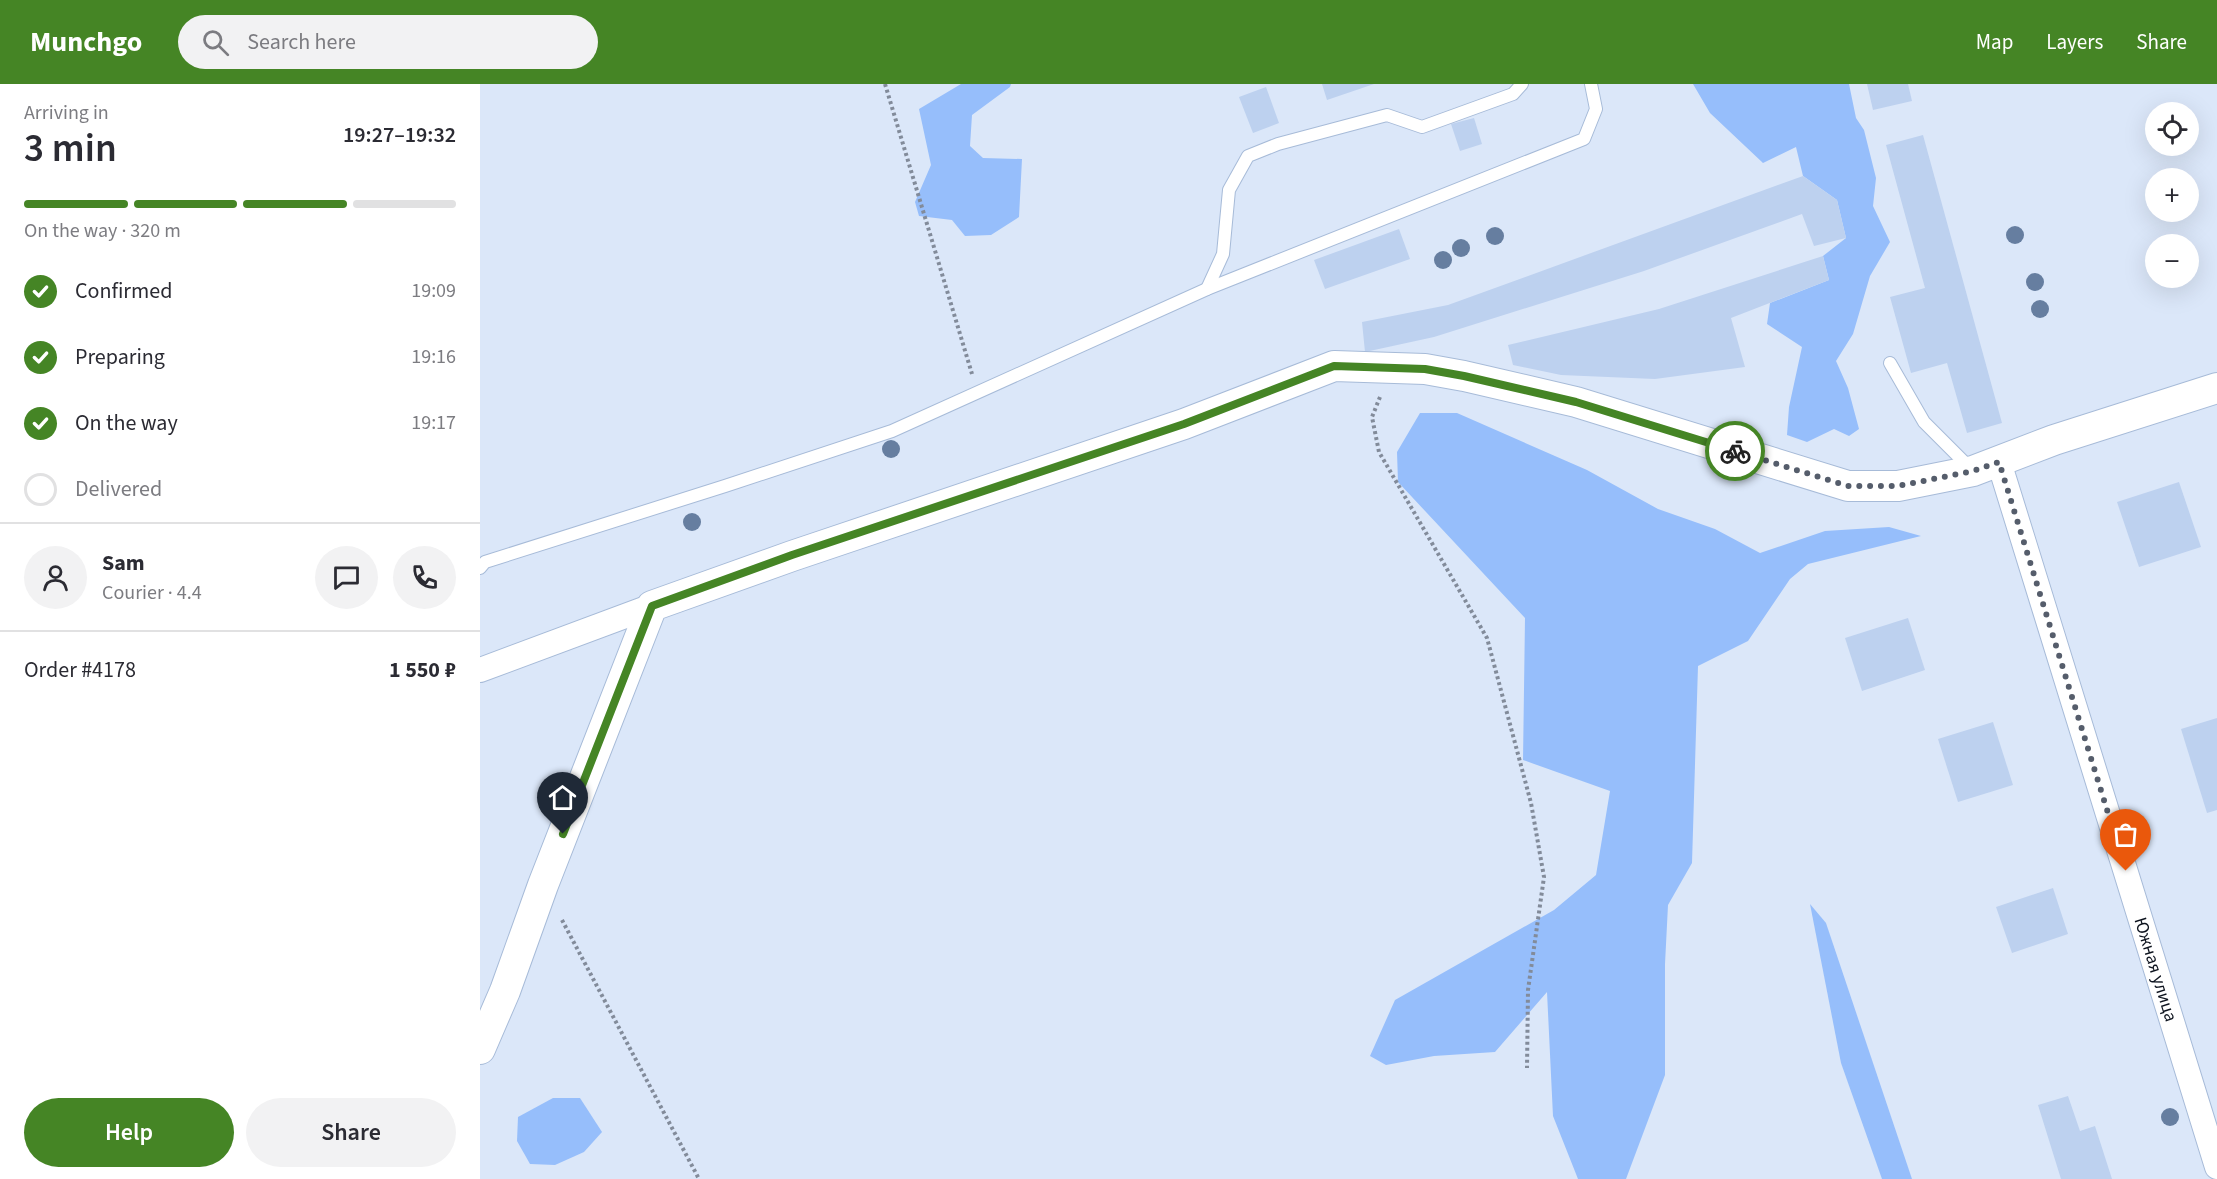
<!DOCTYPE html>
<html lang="en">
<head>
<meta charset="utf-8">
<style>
  :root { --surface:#fff; --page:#f2f2f3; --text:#2b2b33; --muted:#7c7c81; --line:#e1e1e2; --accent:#458525 }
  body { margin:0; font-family:"Source Sans 3",sans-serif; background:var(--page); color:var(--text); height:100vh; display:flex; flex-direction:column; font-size:22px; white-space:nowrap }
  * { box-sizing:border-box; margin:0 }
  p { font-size:20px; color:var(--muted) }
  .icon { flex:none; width:33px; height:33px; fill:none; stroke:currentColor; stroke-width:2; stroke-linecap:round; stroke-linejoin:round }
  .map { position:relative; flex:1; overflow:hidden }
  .panel { display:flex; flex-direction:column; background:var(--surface); width:480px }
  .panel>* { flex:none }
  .tools { position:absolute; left:1665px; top:18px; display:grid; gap:12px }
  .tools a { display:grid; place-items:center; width:54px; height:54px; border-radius:50%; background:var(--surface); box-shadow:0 6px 24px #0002; font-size:30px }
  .pin { position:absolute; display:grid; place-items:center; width:51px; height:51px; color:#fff; margin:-62px -26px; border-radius:50% 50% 50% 0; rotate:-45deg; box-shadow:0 0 6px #0007 }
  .pin .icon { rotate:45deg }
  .courier { position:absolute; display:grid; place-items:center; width:60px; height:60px; margin:-30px; border:4px solid #458525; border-radius:50%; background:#fff; color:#222; box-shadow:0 2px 8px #0007 }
  .summary em { font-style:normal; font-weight:600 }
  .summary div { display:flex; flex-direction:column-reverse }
  .summary { display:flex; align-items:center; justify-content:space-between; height:102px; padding:0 24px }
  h1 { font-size:39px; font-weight:600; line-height:45px }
  .bar { display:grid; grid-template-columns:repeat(4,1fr); gap:9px 6px; align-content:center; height:72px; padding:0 24px }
  .bar i { height:8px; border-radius:4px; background:var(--line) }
  .bar .current { background:var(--accent) }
  .bar p { grid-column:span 4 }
  .line { display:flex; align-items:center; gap:15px; padding:0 24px; border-top:2px solid var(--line) }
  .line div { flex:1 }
  .round { display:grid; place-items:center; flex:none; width:63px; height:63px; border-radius:32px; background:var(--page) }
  ol { padding:0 24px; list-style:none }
  li { display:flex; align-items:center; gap:18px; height:66px }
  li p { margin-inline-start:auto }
  li .icon { padding:6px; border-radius:50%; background:var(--accent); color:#fff; stroke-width:4 }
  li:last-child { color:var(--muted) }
  li i { width:33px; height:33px; border:3px solid var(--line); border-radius:50% }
  .primary-button { display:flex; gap:12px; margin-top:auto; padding:12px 24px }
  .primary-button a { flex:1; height:69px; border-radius:36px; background:var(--accent); color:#fff; font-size:24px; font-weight:600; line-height:69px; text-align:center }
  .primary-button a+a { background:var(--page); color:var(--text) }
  header { display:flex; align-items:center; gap:36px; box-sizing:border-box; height:84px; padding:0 30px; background:var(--accent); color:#fff }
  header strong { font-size:28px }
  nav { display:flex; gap:33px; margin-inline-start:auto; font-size:21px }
  .search { width:420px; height:54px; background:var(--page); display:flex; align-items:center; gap:15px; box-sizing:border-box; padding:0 21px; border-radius:33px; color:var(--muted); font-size:22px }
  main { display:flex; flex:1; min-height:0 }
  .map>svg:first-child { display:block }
  .green { fill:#96befb }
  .building { fill:#bdd1ef }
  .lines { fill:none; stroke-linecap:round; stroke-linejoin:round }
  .service-casing { stroke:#a7bbd8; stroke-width:14 }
  .minor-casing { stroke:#a7bbd8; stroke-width:26 }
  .tertiary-casing { stroke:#a7bbd8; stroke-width:32 }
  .path { stroke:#828b9a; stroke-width:4; stroke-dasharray:3 3; stroke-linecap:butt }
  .service { stroke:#fff; stroke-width:12 }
  .minor { stroke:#fff; stroke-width:24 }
  .tertiary { stroke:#fff; stroke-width:30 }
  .tree { fill:#667ea0 }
  .done { stroke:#555d6b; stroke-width:6; stroke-dasharray:0 10.8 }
  .route { stroke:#458525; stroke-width:8 }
  .labels { text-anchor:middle; stroke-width:5; stroke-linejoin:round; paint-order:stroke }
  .street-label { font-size:18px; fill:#0d131e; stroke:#eff3fa }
</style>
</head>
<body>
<header>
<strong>Munchgo</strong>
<div class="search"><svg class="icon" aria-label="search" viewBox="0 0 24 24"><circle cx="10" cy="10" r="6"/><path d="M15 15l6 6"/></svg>Search here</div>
<nav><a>Map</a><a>Layers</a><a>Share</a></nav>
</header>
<main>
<section class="panel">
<div class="summary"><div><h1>3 min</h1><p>Arriving in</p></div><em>19:27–19:32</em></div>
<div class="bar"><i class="current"></i><i class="current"></i><i class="current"></i><i></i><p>On the way · 320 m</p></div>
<ol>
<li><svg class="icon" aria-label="check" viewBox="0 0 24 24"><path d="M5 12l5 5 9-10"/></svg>Confirmed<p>19:09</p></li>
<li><svg class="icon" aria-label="check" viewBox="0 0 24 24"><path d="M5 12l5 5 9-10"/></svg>Preparing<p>19:16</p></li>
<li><svg class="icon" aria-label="check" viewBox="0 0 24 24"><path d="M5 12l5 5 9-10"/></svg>On the way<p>19:17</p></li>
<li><i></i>Delivered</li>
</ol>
<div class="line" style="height:108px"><a class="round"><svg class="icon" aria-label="person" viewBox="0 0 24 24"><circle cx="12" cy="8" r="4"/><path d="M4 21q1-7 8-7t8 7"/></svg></a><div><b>Sam</b><p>Courier · 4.4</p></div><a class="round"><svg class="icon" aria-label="chat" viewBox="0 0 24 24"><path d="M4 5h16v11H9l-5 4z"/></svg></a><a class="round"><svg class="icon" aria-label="phone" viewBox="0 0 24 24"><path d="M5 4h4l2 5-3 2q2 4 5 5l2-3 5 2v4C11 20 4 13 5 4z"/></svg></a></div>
<div class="line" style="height:78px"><div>Order #4178</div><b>1 550 ₽</b></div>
<div class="primary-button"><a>Help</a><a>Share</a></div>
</section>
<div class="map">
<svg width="1737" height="1095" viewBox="0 0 1737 1095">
  <rect width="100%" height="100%" fill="#dbe7f9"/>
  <!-- green -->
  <g class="green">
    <path d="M481,0h50l-1,3 -38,28 -2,31 13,12 39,1 -3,58 -28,18 -26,1 -13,-16 -33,-4 -4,-14 16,-37 -12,-56z"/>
    <path d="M1213,0h156l7,34 8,12 12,48 -3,28 17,36 -20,34 -17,58 -17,27 12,27 11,41 -10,7 -15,-7 -27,13 -20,-7 2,-28 13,-60 -35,-23 3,-21 59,-23 -6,-24 23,-18 -9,-38 -34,-24 -7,-29 -33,16 -53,-50z"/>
    <path d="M940,329h37l130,57 71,39 57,20 45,24 65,-22 64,-4 32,9 -113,28 -18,15 -42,62 -50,25 -6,197 -24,42 -3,59v111l-39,104h-48l-25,-63 -6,-124 -52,60 -61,4 -48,9 -16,-9 25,-56 159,-90 42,-35 14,-84 -87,-31 2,-142 -127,-136 -1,-30z"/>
    <path d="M1330,820l16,19 86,256h-30l-41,-116z"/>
    <path d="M73,1014h27l22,34 -18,20 -29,13 -25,-1 -13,-23 1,-24z"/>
  </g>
  <!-- building -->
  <g class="building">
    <path d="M842,0h52l-47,16z"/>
    <path d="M1387,0h41l4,17 -39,9z"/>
    <path d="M786,3l13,36 -26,10 -14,-36z"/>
    <path d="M994,34l8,26 -22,7 -9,-27z"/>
    <path d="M1443,51l79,288 -35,10 -20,-70 -36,10 -21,-76 35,-9 -39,-143z"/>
    <path d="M1323,92l34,24 9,38 -32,8 -12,-32 -158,57 -210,66 -69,15 -3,-30 86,-17z"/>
    <path d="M919,145l11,30 -85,30 -11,-29z"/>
    <path d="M1343,172l6,24 -98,38 14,49 -90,12 -94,-4 -48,-10 -5,-20 151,-36z"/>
    <path d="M1699,398l22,65 -62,20 -22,-65z"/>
    <path d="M1428,534l17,52 -63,21 -17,-53z"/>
    <path d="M1737,634v92l-10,3 -26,-84z"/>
    <path d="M1513,638l20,63 -55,17 -20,-63z"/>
    <path d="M1573,804l15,46 -56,19 -16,-46z"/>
    <path d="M1588,1012l12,35 15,-5 17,53h-51l-23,-74z"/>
  </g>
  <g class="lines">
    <!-- service casing -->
    <g class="service-casing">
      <g id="service">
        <path d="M727,205l16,-35 6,-64 19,-34 30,-12 109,-29 35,12 91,-33 9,-10"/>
        <path d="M1410,279l34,59 48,48"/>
        <path d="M0,484l5,-6 240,-76 167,-55 315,-142 377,-150 12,-30 -5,-25"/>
      </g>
    </g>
    <!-- minor casing -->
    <g class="minor-casing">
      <g id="minor">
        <path id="s1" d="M1519,378l218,705"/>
        <path d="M0,586l172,-64"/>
      </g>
    </g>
    <!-- tertiary casing -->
    <g class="tertiary-casing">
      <path id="tertiary" d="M0,965l25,-58 38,-106 109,-279 140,-50 392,-132 150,-58 91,3 39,7 112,26 272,84h50l75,-15 81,-31 163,-52"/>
    </g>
    <!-- path -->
    <g class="path">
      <path d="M405,0l87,290"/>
      <path d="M900,313l-8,20 7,35 108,186 44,165 13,74 -16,113 -1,78"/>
      <path d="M82,836l137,259"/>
    </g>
    <!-- service -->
    <use href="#service" class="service"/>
    <!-- minor -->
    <use href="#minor" class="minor"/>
    <!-- tertiary -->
    <use href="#tertiary" class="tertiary"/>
  </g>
  <!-- trees -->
  <g class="tree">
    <circle cx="1535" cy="151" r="9"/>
    <circle cx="1015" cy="152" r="9"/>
    <circle cx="981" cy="164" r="9"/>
    <circle cx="963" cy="176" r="9"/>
    <circle cx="1555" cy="198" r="9"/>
    <circle cx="1560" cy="225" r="9"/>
    <circle cx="411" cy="365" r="9"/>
    <circle cx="212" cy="438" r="9"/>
    <circle cx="1690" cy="1033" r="9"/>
  </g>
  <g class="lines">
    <!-- done -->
    <path class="done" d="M1255,367l113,35h50l75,-15 26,-9 127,409"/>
    <!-- route -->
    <path class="route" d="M83,750l89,-228 140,-51 392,-131 150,-58 91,3 39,7 112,26 159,49"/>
  </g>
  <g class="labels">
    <!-- street labels -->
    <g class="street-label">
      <text dy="6" stroke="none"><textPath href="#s1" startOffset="531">Южная улица</textPath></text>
    </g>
  </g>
</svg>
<div class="tools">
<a><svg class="icon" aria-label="locate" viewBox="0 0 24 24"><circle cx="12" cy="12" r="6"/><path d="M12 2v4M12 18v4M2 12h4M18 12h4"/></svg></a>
<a>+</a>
<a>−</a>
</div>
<div class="pin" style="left:1646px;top:787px;background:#ea580c"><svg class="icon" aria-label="bag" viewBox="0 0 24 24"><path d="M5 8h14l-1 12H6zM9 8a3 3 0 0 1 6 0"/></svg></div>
<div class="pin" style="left:83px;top:750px;background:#1f2937"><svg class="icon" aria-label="home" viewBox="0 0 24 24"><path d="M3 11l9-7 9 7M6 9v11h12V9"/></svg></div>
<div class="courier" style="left:1255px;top:367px"><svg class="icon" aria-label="bike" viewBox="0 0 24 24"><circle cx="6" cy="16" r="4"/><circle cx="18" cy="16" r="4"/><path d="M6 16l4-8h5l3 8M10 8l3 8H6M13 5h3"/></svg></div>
</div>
</main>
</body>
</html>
